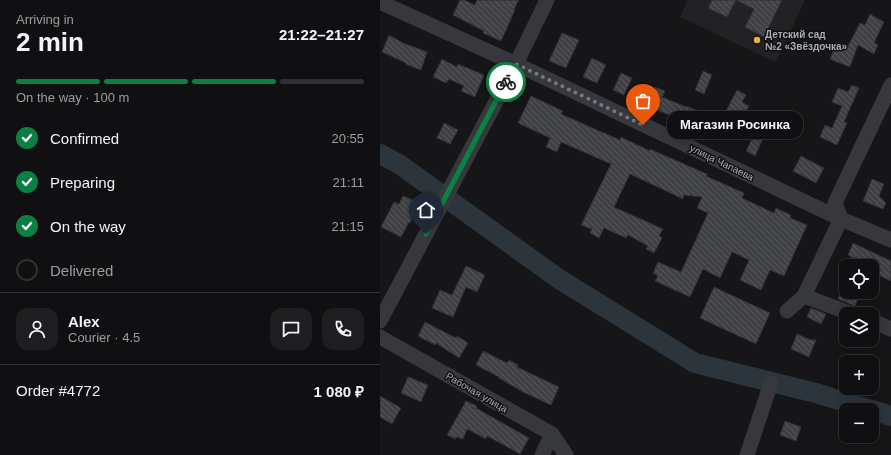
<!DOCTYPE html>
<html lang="en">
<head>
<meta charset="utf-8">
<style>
  :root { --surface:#101012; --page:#1e1e20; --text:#f1f3f6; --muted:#9c9d9f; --line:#303032; --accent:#0b8043 }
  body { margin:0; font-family:Helvetica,sans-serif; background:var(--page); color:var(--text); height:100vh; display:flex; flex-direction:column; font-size:15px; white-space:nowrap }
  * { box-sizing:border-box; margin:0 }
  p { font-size:13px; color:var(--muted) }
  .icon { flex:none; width:22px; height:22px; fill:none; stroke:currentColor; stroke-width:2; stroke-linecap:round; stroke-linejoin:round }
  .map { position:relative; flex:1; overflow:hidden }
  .sheet { display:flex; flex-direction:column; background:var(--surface); width:380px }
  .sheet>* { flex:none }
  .buttons { position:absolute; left:459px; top:259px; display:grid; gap:8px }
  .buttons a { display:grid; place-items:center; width:40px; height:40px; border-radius:8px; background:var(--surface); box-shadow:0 2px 10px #0003,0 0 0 1px var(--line); font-size:20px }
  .pin { position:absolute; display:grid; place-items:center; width:34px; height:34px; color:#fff; margin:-41px -17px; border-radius:50% 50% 50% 0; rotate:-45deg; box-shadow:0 0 4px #0007 }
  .pin .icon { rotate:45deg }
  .courier { position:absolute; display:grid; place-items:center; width:40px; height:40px; margin:-20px; border:3px solid #0b8043; border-radius:50%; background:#fff; color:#222; box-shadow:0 1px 5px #0007 }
  .bubble { position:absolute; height:28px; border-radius:12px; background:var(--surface); box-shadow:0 2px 10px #0003,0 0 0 1px var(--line); font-size:13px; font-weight:800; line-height:28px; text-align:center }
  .head em { font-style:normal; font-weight:800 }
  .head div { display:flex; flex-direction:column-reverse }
  .head { display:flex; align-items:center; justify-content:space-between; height:68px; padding:0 16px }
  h1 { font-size:26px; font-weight:800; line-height:30px }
  .bar { display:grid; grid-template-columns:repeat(4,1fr); gap:6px 4px; align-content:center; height:48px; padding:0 16px }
  .bar i { height:5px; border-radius:3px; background:var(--line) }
  .bar .selected { background:var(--accent) }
  .bar p { grid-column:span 4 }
  .line { display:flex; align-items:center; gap:10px; padding:0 16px; border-top:1px solid var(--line) }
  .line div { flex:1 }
  .round { display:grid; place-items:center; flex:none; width:42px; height:42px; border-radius:12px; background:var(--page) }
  ol { padding:0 16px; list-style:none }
  li { display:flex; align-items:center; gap:12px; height:44px }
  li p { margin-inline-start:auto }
  li .icon { padding:4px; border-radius:50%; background:var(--accent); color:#fff; stroke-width:4 }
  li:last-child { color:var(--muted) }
  li i { width:22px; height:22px; border:2px solid var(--line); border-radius:50% }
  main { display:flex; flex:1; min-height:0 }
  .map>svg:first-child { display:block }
  .built { fill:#222225 }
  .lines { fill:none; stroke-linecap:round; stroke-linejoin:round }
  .river { stroke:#2c353c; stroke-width:20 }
  .building { fill:url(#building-back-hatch); stroke:#303034 }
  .minor { stroke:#37383d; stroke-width:15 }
  .done { stroke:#757880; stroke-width:4; stroke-dasharray:0 7.2 }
  .route { stroke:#0b8043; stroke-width:5 }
  .poi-dot { fill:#f2b134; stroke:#111113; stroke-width:1.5 }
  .labels { text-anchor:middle; stroke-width:3; stroke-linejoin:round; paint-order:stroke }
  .poi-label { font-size:10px; font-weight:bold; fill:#a8adb8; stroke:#111113; text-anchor:start }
  .street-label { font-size:10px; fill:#a8adb8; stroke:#111113 }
</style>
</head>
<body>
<main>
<section class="sheet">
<div class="head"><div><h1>2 min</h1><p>Arriving in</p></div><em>21:22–21:27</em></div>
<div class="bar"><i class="selected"></i><i class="selected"></i><i class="selected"></i><i></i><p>On the way · 100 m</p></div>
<ol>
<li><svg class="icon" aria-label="check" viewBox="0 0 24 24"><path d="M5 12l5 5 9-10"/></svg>Confirmed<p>20:55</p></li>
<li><svg class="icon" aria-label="check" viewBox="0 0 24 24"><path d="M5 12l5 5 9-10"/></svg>Preparing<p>21:11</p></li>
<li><svg class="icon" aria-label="check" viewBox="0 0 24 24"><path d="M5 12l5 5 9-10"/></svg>On the way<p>21:15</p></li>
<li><i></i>Delivered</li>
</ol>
<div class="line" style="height:72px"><a class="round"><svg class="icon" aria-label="person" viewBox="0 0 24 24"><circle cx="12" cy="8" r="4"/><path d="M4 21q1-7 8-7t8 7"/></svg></a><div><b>Alex</b><p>Courier · 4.5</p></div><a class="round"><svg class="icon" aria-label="chat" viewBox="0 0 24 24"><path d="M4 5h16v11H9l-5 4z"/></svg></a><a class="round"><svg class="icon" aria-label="phone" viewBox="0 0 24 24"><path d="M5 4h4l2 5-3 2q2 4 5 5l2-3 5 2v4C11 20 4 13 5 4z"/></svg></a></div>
<div class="line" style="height:52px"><div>Order #4772</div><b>1 080 ₽</b></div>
</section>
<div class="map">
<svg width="511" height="455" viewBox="0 0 511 455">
  <defs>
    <pattern id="building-back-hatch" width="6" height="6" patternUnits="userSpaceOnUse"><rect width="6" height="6" fill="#404145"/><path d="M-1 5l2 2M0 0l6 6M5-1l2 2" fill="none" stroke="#595a5e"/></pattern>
  </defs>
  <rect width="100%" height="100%" fill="#161618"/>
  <!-- built -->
  <path class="built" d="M308,0h117l-29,62 -96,-45z"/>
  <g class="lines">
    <!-- river -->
    <g class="river">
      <path d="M0,154l19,10 160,115 136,84 121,30 55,17"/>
      <path d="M492,410l19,6"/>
    </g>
  </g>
  <!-- building -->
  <g class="building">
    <path d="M80,0h4l11,5 2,-5h42l-5,9 1,1 -14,31 -18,-8 1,-2 -31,-16z"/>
    <path d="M332,0h70l-18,37 -19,-10 9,-18 -18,-9 -9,17 -19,-9z"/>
    <path d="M490,14l14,8 -10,21 4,2 -4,9 -16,-9 -8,22 -20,-8 7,-17 11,4 12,-23 5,2z"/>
    <path d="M182,33l17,7 -13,28 -17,-7z"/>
    <path d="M9,35l14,8 24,9 -6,18 -16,-6 1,-1 -24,-11z"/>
    <path d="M212,58l14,7 -9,18 -14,-6z"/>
    <path d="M62,59l15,8 1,-3 26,11 -9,22 -14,-6 3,-5 -15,-7 -3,4 -13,-6z"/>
    <path d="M323,71l9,4 -8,19 -9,-4z"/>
    <path d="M241,73l11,5 -8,17 -11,-5z"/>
    <path d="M472,85l7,3 -15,34 3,1 -10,22 -17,-8 5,-12 7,3 10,-22 -10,-4 6,-14 10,4z"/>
    <path d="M275,87l10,4 -3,6 24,10v-1l15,6 -7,16 -14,-6 1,-2 -26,-11 -1,1 -9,-5z"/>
    <path d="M357,90l9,5 -4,7 7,4 -7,13 -16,-8z"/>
    <path d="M151,96l32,15 -2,3 59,26 1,-3 29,14v-2l57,25 -1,2 38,17 -2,5 32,15 2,-5 15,7 -1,3 17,7 -23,51 -14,-6 -9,20 -21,-10 9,-20 -17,-8 -12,26 -17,-9 -13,28 -35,-16 3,-5 -5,-3 5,-11 23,10 27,-59 -11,-5 5,-11 -18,-2 -1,4 -53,-25 -16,33 49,22 -4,7 3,2 -8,15 -8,-4 2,-3 -20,-11 -2,3 -22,-10 -5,10 -9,-5 2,-4 -11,-4 30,-61 -50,-22 -4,10 -11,-5 4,-9 -32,-15z"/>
    <path d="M381,120l8,5 -14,31 -9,-5z"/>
    <path d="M64,123l14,7 -8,14 -13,-6z"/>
    <path d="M421,156l23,12 -8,15 -23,-12z"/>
    <path d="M492,179l12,5 -5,12 7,7 -3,6 -20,-8z"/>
    <path d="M23,196l16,6 -9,21 -1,-1 -8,15 -20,-10 13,-25 5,2z"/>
    <path d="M473,243l38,18v20l-19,-9v-6h-17l3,-6 -10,-5z"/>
    <path d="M86,266l19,9 -8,17 -11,-5 -13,30 -21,-9 8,-18 12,5z"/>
    <path d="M334,287l56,26 -14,31 -56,-26z"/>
    <path d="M461,292h20l-6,14 -17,-7z"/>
    <path d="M431,308l15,6 -5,10 -14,-7z"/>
    <path d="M45,322l31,16 1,-2 11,7 -9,15 -23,-15 -1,2 -17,-9z"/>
    <path d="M417,334l14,6h5l-7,17 -18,-8z"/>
    <path d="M103,351l24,12 2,-3 9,5 -1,2 42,20 -8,18 -28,-13 -24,-14v-1l-23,-12z"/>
    <path d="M28,377l20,8 -7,17 -20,-9z"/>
    <path d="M0,396l21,12 -9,16 -12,-7z"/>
    <path d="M86,401l11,5 -1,2 53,30 -9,16 -33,-18 -1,3 -19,-10 -4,10 -7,-2 -1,2 -8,-4z"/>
    <path d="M405,421l16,6 -5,14 -16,-6z"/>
  </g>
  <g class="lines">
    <!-- minor -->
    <g class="minor">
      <path d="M0,2l136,62 325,155 50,21"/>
      <path d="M424,296l48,18"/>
      <path d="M407,311l17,-15 37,-77 -6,-16 56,-118"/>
      <path d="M0,321l136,-257 31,-64"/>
      <path d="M492,321l19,8"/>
      <path d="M0,337l172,97 14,21"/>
      <path d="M162,455l10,-21"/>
      <path d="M367,455l24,-72"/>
    </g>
  </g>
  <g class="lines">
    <!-- done -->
    <path class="done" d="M126,82l10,-18 127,61"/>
    <!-- route -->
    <path class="route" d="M46,234l80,-152"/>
  </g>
  <!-- markers -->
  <circle class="poi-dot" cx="377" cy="40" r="4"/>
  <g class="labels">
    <!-- poi labels -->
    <g class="poi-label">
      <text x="385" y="38">Детский сад<tspan x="385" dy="12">№2 «Звёздочка»</tspan></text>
    </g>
    <!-- street labels -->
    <g class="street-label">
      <text transform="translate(342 162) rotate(26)" y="4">улица Чапаева</text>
      <text transform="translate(97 392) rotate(30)" y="4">Рабочая улица</text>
    </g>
  </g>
</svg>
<div class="buttons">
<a><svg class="icon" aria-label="locate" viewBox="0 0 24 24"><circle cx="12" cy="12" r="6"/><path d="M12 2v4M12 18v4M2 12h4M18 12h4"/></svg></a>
<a><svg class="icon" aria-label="layers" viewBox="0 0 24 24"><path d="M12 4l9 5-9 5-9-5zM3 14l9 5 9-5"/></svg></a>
<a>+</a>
<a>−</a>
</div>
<div class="pin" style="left:263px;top:125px;background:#ea580c"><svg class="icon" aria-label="bag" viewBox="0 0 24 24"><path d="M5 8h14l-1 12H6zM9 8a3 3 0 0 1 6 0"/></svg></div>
<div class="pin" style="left:46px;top:234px;background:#1f2937"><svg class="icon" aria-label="home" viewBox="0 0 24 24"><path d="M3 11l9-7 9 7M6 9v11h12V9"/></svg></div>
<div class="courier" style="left:126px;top:82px"><svg class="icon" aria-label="bike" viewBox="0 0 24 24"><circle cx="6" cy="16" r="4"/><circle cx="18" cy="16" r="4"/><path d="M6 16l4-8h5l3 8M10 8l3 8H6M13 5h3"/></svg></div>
<div class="bubble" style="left:287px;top:111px;width:136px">Магазин Росинка</div>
</div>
</main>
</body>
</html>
